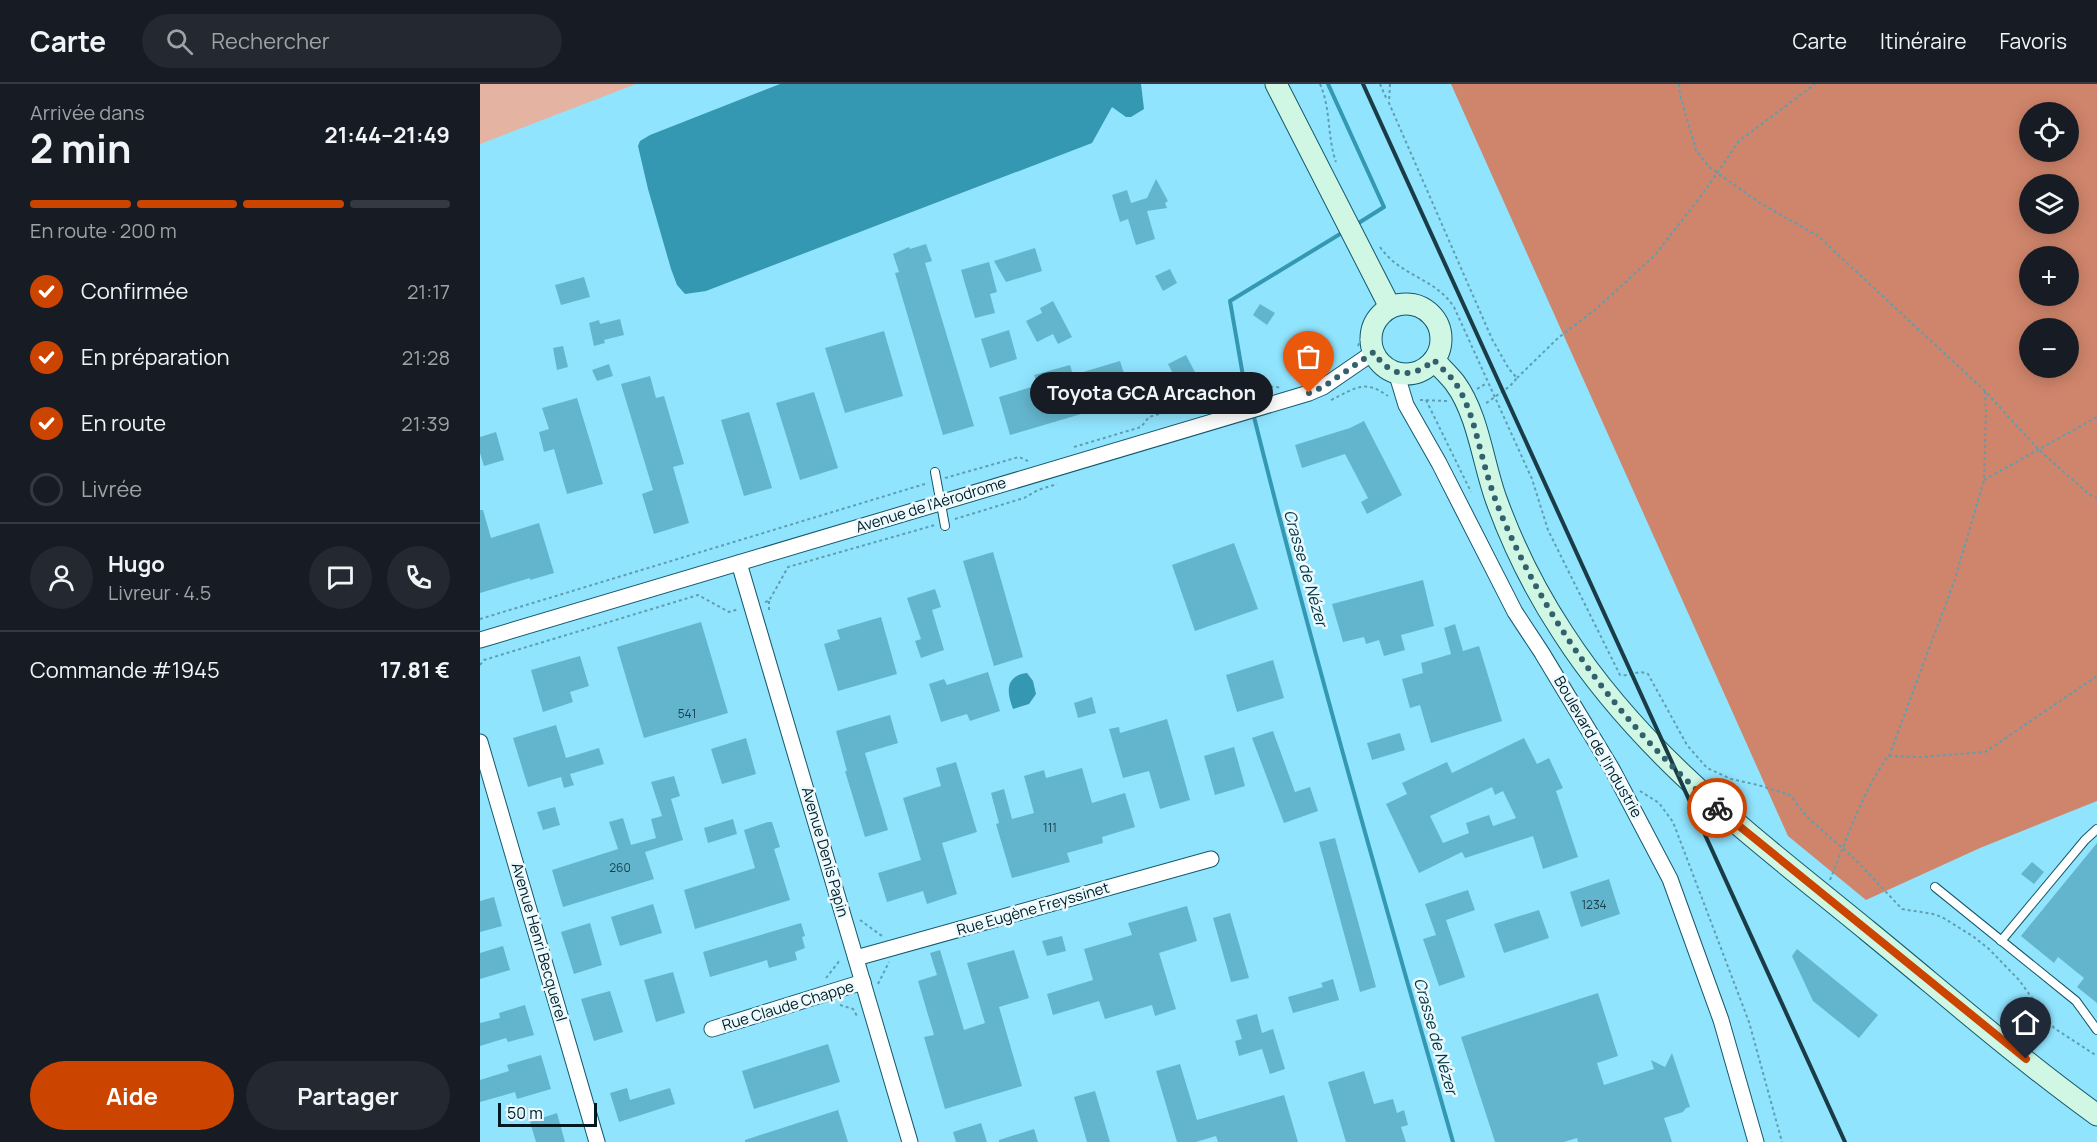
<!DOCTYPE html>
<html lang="fr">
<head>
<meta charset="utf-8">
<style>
  :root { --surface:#171b24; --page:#242831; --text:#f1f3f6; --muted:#9ea1a6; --line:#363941; --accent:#cb4500 }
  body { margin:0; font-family:Manrope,sans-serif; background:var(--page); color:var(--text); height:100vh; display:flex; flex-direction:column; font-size:22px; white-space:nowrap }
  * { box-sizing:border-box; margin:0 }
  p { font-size:20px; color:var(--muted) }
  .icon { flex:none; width:33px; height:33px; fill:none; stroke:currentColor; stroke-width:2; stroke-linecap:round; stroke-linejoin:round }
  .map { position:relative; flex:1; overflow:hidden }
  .side { display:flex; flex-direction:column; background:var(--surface); width:480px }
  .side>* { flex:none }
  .tools { position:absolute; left:1539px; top:18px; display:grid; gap:12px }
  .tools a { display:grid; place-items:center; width:60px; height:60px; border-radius:50%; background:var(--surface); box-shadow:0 3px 15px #0003; font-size:30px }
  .scale { position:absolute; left:18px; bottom:15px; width:99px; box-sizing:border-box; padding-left:6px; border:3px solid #001920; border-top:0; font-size:16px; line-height:21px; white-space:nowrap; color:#001920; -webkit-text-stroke:4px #eafaff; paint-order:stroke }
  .pin { position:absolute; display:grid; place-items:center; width:51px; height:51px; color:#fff; margin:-62px -26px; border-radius:50% 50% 50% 0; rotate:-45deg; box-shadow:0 0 6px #0007 }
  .pin .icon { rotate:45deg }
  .courier { position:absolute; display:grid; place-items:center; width:60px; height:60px; margin:-30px; border:4px solid #cb4500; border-radius:50%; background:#fff; color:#222; box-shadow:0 2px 8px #0007 }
  .bubble { position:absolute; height:42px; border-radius:21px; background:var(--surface); box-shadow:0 3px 15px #0003; font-size:20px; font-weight:700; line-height:42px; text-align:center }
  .summary em { font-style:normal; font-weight:700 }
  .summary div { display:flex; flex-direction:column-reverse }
  .summary { display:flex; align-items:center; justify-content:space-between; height:102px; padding:0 30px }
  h1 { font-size:39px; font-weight:700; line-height:45px }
  .bar { display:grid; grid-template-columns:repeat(4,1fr); gap:9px 6px; align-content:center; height:72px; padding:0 30px }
  .bar i { height:8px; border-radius:4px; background:var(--line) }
  .bar .current { background:var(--accent) }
  .bar p { grid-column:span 4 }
  .line { display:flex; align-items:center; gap:15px; padding:0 30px; border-top:2px solid var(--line) }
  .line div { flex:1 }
  .round { display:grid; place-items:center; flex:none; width:63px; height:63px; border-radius:32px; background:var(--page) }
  ol { padding:0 30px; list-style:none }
  li { display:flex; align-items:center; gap:18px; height:66px }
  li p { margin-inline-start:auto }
  li .icon { padding:6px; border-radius:50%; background:var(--accent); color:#fff; stroke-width:4 }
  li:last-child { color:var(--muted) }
  li i { width:33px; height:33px; border:3px solid var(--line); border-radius:50% }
  .action { display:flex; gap:12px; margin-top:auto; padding:12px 30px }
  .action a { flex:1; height:69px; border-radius:36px; background:var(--accent); color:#fff; font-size:24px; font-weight:700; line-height:69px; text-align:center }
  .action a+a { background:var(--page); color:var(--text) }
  header { display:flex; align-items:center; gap:36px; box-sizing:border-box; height:84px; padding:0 30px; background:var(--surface); border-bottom:2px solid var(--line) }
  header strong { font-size:28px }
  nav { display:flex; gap:33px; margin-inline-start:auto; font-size:21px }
  .search { width:420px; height:54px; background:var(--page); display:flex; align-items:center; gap:15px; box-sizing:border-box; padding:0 21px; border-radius:33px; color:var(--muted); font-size:22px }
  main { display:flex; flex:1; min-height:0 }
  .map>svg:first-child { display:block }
  .green { fill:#e4b3a2 }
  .forest { fill:#cf856b; fill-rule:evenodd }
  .water { fill:#3498b3 }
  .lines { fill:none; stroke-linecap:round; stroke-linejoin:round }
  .stream { stroke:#3498b3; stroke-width:4 }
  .building { fill:#63b5ce; fill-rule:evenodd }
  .service-casing { stroke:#15596b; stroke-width:10 }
  .minor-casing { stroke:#15596b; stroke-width:17 }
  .secondary-casing { stroke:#15596b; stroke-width:23 }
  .path { stroke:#5f9eb2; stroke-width:2; stroke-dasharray:3 3; stroke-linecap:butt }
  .service { stroke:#fff; stroke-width:8 }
  .minor { stroke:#fff; stroke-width:15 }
  .secondary { stroke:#d0f7e4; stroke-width:21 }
  .rail { stroke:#193c46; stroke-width:4 }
  .done { stroke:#33606e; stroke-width:6; stroke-dasharray:0 10.8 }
  .route { stroke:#cb4500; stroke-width:8 }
  .labels { text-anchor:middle; stroke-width:5; stroke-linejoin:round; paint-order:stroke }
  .number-label { font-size:12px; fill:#19404c }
  .street-label { font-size:15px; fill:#001920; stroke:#eafaff }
  .water-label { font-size:16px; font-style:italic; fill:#04333f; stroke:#eafaff }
</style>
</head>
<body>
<header>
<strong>Carte</strong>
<div class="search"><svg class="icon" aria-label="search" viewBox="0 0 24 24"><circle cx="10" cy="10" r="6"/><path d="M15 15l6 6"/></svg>Rechercher</div>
<nav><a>Carte</a><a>Itinéraire</a><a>Favoris</a></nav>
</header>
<main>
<section class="side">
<div class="summary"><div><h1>2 min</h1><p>Arrivée dans</p></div><em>21:44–21:49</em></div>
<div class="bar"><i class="current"></i><i class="current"></i><i class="current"></i><i></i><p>En route · 200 m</p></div>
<ol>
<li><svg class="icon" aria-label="check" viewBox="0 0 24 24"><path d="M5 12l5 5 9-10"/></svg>Confirmée<p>21:17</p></li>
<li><svg class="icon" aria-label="check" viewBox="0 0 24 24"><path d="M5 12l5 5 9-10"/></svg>En préparation<p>21:28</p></li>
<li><svg class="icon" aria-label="check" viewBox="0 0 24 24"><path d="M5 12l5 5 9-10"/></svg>En route<p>21:39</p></li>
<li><i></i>Livrée</li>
</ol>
<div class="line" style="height:108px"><a class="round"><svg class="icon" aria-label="person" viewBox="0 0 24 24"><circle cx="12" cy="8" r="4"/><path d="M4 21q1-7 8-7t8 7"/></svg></a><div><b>Hugo</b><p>Livreur · 4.5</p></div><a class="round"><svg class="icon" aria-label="chat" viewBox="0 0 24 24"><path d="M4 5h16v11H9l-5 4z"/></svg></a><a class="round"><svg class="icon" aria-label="phone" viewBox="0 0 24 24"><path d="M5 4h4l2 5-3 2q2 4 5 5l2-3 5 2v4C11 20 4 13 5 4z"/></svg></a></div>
<div class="line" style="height:78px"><div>Commande #1945</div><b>17.81 €</b></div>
<div class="action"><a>Aide</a><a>Partager</a></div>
</section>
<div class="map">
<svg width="1617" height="1058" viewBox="0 0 1617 1058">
  <rect width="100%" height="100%" fill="#91e4fe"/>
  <!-- green -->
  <path class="green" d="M0,0h156l-156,60z"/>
  <!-- forest -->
  <path class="forest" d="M971,0h646v717l-117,47 -114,52 -78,-64zM1550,28h38v40h-38zM1550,100h38v40h-38zM1550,172h38v40h-38zM1550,244h38v40h-38z"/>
  <!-- water -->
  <g class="water">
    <path d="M300,0h361l3,25 -13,8h-5l-14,-10 -20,36 -386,148 -21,3 -8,-9 -6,-16 -23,-80 -10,-43 2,-5 10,-6z"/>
    <path d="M547,589l6,8 3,13 -7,10 -16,5c-6,-16 -9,-33 14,-36z"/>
  </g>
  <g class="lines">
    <!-- stream -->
    <g class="stream">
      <path d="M848,0l56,123 -27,17"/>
      <path d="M771,322l-8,-30 -13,-75 115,-70"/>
      <path d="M773,329c61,245 131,487 200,729"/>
    </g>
  </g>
  <!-- building -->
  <g class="building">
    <path d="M676,95l12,22 -3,2 2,5 -20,3 8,28 -19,6 -8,-26 -8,3 -8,-27 15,-5 4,13 16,-5z"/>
    <path d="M446,160l6,17 -7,2 49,163 -31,9 -48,-162 4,-1 -6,-18 16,-7 1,2z"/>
    <path d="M555,164l7,23 -36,11 -12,-21z"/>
    <path d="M509,178l8,30 -7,2 5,19 -20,5 -14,-48z"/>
    <path d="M690,185l7,14 -14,8 -8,-15z"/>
    <path d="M104,193l6,20 -29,8 -6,-20z"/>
    <path d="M573,217l19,36 -14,7 -5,-10 -16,8 -11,-21 16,-8 -2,-5z"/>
    <path d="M780,220l15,9 -8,12 -14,-10z"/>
    <path d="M140,235l4,16 -20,5 1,3 -11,3 -5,-23 10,-3 1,4z"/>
    <path d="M529,246l8,29 -27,9 -9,-29z"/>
    <path d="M404,247l19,65 -58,17 -20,-65z"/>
    <path d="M83,262l5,21 -11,3 -4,-22z"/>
    <path d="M706,271l13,25 -18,9 -13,-25z"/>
    <path d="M640,277l12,38 -122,36 -11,-38 39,-12 -4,-10 36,-10 3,10z"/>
    <path d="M129,280l4,12 -16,5 -5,-11z"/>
    <path d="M170,292l6,22 8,-2 20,68 -11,3 16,56 -35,11 -12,-40 11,-4 -32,-106z"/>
    <path d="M334,308l24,76 -38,12 -24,-77z"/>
    <path d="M97,314l26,86 -36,10 -13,-45 -10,3 -5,-20 10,-3 -7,-21z"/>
    <path d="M269,328l23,76 -28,8 -23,-76z"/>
    <path d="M884,337l38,74 -35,19 -6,-12 7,-4 -23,-44 -43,14 -7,-23 55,-17z"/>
    <path d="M16,348l8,28 -20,6 -4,-13v-16z"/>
    <path d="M0,426h3l8,28 48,-15 15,50 -24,7v-2l-50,15z"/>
    <path d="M754,459l24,66 -63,22 -23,-66z"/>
    <path d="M513,468l30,105 -29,9 -31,-105z"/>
    <path d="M943,496l11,46 -33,9 4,15 -21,6 -5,-16 -13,4 -2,-7 -21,5 -11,-38z"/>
    <path d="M455,505l6,18 -9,3 12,40 -23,8 -6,-17 6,-2 -14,-41z"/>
    <path d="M401,533l16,57 -59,17 -14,-47 16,-5 -3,-9z"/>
    <path d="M221,538l27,91 -84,25 -27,-91z"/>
    <path d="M975,540l8,27 16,-5 23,75 -71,22 -11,-38 -10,3 -8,-29 21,-6 -2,-10 30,-9 -7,-26z"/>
    <path d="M100,572l9,30 -19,6 3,10 -30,10 -12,-42z"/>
    <path d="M793,576l11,38 -47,14 -11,-37z"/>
    <path d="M508,588l12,39 -30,10 -3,-7 -26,8 -12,-38 15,-5 3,6z"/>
    <path d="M612,613l4,16 -18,5 -4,-15z"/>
    <path d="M410,631l8,28 -33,10 23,77 -23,7 -20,-66h2l-11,-40z"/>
    <path d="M687,635l23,81 -30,9 -11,-38 -26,7 -14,-49 10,-2 1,6z"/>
    <path d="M76,641l10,33 33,-10 5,16 -34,10 4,11 -10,3 -3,-11 -33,10 -15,-49z"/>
    <path d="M793,647l22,61 15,-5 8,24 -34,12 -32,-85z"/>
    <path d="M920,649l5,17 -33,10 -5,-17z"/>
    <path d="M266,654l10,36 -34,10 -11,-35z"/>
    <path d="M1044,654l13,26 12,-6 14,30 -7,3 22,66 -35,12 -10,-33 -68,22 -3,-6 -43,21 -33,-69 21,-10 -5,-11 45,-21 5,11zM1012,703l3,8 8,-4 13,27 -23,8 -4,-11 -23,8 3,10 -26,10 -13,-27z"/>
    <path d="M754,663l11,39 -30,9 -11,-39z"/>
    <path d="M476,678l21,70 -35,11 15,51 -30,10 -4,-13 -36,11 -9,-29 43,-13 -18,-62 38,-12 -5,-18z"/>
    <path d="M602,684l10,35 33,-10 10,34 -33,10 1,6 -36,10 3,9 -58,16 -16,-54 3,-1 -8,-30 13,-4 8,30 22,-6 -10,-37 20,-6 2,8z"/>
    <path d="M194,692l6,20 -9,3 12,41 -38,12 9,27 -91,28 -11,-37 66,-21 -9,-27 14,-4 8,27 25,-7 -5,-19 11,-3 -11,-34z"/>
    <path d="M75,723l5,18 -17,5 -6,-18z"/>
    <path d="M253,735l4,15 -29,9 -4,-15z"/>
    <path d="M288,738h4l8,25 -6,2 16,51 -95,29 -11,-39 71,-22 -11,-38z"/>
    <path d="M855,754l41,149 -16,5 -41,-150z"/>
    <path d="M1617,759v160l-20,-16 7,-9 -26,-21 -4,6 -33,-27z"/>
    <path d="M1552,778l12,10 -10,12 -13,-10z"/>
    <path d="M1129,795l11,35 -39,13 -11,-35z"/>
    <path d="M988,806l7,20 -29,10 19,57 -26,9 -16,-47 13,-4 -11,-31z"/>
    <path d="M14,813l8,29 -22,6v-31z"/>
    <path d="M173,820l9,29 -42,13 -9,-29z"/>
    <path d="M707,822l10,35 -38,12 17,56 -21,7 -3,-11 -47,14 -6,-18 -46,14 -6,-21 46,-14 -9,-31 48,-14 -4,-12z"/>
    <path d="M1059,826l10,28 -45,15 -10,-29z"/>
    <path d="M750,829l19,65 -18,4 -18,-64z"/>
    <path d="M110,839l12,42 -28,9 -13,-42z"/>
    <path d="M321,839l4,13 -3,1 3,11 -10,4 2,8 -28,8 -2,-8 -57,17 -7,-25z"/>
    <path d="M582,852l4,15 -19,5 -5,-15z"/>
    <path d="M23,862l7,24 -30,9v-26z"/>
    <path d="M1317,865l81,66 -19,23 -46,-37 -21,-45z"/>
    <path d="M460,866l24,80 21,-7 -18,-60 47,-13 15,48 -30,9 23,79 -77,23 -21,-72 10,-2 -16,-54 19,-6 -7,-22z"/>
    <path d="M193,888l12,41 -29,9 -12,-42z"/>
    <path d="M853,895l6,21 -46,13 -5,-16 35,-10 -2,-4z"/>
    <path d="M130,907l13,41 -29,9 -13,-42z"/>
    <path d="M1118,909l20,63 -21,7 7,22 50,-16 -3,-9 14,7 7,-14 18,54 -4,1 -3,4 -19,6 8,24h-94l-1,-4 -13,4h-69l-34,-105z"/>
    <path d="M45,921l9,30 -26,7 -2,-4 -26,8v-23l20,-5 -1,-5z"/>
    <path d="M777,930l5,19 11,-4 12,40 -15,5 -8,-25 -23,7 -4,-15 7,-2 -6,-19z"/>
    <path d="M348,960l12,38 -86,27 -12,-38z"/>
    <path d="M61,971l10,34 -34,10 -2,-7 -35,10v-22l29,-9 -2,-6z"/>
    <path d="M700,980l17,56 87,-25 14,47h-80l-2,-6 -20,6h-19l-21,-71z"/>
    <path d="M884,987l10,33 19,-5 4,14 7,-3 4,15 -7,2 5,15h-60l-18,-60z"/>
    <path d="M147,1004l3,12 40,-12 5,16 -56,18 -9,-29z"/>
    <path d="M615,1007l15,51h-23l-13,-45z"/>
    <path d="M358,1026l10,32h-103v-2z"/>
    <path d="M77,1029l8,29h-29l-6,-20z"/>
    <path d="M501,1039l6,19h-31l-3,-10z"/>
    <path d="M554,1045l4,13h-39v-2z"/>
  </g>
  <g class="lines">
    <!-- service casing -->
    <g class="service-casing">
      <g id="service">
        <path d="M455,388l10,54"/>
        <path d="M1455,803l141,114 21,29"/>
        <path d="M1521,857l84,-101 12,-11"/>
      </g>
    </g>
    <!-- minor casing -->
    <g class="minor-casing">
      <g id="minor">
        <path d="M916,288l10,33 33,58 76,149 27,41 70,116 58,110 51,141 35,122"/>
        <path d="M259,479l171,579"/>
        <path d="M0,556l829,-247 14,-6 51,-35"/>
        <path d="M0,658l117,400"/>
        <path d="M376,874l355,-99"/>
        <path d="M232,945l151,-47"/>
      </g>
    </g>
    <!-- secondary casing -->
    <g class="secondary-casing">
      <g id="secondary">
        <path d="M796,0l114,223"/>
        <circle cx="926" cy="255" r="35"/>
        <path d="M954,276c7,8 15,15 21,23 23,31 28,80 41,116 17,47 40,93 67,134 80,124 193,206 305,298 76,62 150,127 229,184"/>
      </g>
    </g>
    <!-- path -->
    <g class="path">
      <path d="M840,0c11,24 7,53 16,78"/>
      <path d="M900,0l7,16"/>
      <path d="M910,0l-1,19 103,236 17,30 8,9 -7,8 -25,18"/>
      <path d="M1199,0l1,11 16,55 13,17 51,36 58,33 167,155 54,59 51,45 7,3"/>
      <path d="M900,163c21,30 54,30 74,60l78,172 16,51 72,145c10,2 18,-6 28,-1l39,71 20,23 24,11 27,6 32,10 17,22 48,42 47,50 31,5 9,3 32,20 15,12 30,31 35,48 43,28"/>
      <path d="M878,262l3,-7"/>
      <path d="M1037,294l41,-40 38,-29 59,-54 49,-63 35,-51 76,-57"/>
      <path d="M997,305l10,-6"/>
      <path d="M851,316c25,-12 33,-21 57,-4"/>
      <path d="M940,316l27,1"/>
      <path d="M946,316l45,92"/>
      <path d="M594,363l67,-20 8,-10 80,-24 9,4c12,-4 30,-14 42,-9"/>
      <path d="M465,394l74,-21 9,4"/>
      <path d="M1504,396l113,-63"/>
      <path d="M475,435l69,-21 14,-8 19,-6"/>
      <path d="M289,517v12"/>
      <path d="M285,518l4,-1 19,-34 147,-42"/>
      <path d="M0,535l448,-136"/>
      <path d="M0,581l4,-5 214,-65 31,17 10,-3"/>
      <path d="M1409,672l66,-177 29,-99 2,-68 -1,-21"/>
      <path d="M1160,707l19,12 14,19 76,200 33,120"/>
      <path d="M1350,796c17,-42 32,-87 58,-124l33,1 64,-5 112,-76"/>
      <path d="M380,836l22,16"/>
      <path d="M346,894l14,-18"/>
      <path d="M398,900l11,-22"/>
      <path d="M360,921l13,4 4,7"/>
    </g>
    <!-- service -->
    <use href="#service" class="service"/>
    <!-- minor -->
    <use href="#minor" class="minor"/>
    <!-- secondary -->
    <use href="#secondary" class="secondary"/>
    <!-- rail -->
    <path class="rail" d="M883,0l482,1058"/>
  </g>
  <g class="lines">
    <!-- done -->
    <path class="done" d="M829,309l14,-6 51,-35c15,25 38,28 60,8 7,8 16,15 22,24 13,20 19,45 25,68 6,23 13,47 23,69 48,111 122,208 213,287"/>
    <!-- route -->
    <path class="route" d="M1237,724l309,251"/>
  </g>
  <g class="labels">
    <!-- number labels -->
    <g class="number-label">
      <text x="207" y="634">541</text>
      <text x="570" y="748">111</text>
      <text x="140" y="788">260</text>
      <text x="1114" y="825">1234</text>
    </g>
    <!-- street labels -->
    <g class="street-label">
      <text transform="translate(451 421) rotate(-17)" y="5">Avenue de l'Aérodrome</text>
      <text transform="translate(1118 663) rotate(60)" y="5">Boulevard de l'Industrie</text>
      <text transform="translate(345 768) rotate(74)" y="5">Avenue Denis Papin</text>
      <text transform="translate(553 825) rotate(-16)" y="5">Rue Eugène Freyssinet</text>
      <text transform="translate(59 858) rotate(74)" y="5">Avenue Henri Becquerel</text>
      <text transform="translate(308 922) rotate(-17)" y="5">Rue Claude Chappe</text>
    </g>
    <!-- water labels -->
    <g class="water-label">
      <text transform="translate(826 484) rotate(74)" y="6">Crasse de Nézer</text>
      <text transform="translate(956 952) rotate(74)" y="6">Crasse de Nézer</text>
    </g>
  </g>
</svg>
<div class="tools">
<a><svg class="icon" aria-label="locate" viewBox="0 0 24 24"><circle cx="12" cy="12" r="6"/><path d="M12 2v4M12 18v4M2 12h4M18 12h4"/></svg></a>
<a><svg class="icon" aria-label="layers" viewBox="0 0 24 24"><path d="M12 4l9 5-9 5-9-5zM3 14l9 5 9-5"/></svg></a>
<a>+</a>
<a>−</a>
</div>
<div class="scale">50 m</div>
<div class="pin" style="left:829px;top:309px;background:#ea580c"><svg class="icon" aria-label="bag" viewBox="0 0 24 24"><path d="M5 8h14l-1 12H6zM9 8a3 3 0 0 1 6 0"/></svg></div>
<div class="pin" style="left:1546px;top:975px;background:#1f2937"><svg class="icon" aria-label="home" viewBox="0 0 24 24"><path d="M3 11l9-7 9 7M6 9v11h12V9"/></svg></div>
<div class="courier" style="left:1237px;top:724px"><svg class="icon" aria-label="bike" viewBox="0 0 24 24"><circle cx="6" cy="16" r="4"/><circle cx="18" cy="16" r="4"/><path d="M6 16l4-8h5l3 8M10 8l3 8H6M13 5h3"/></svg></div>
<div class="bubble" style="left:550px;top:288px;width:243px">Toyota GCA Arcachon</div>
</div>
</main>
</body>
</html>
